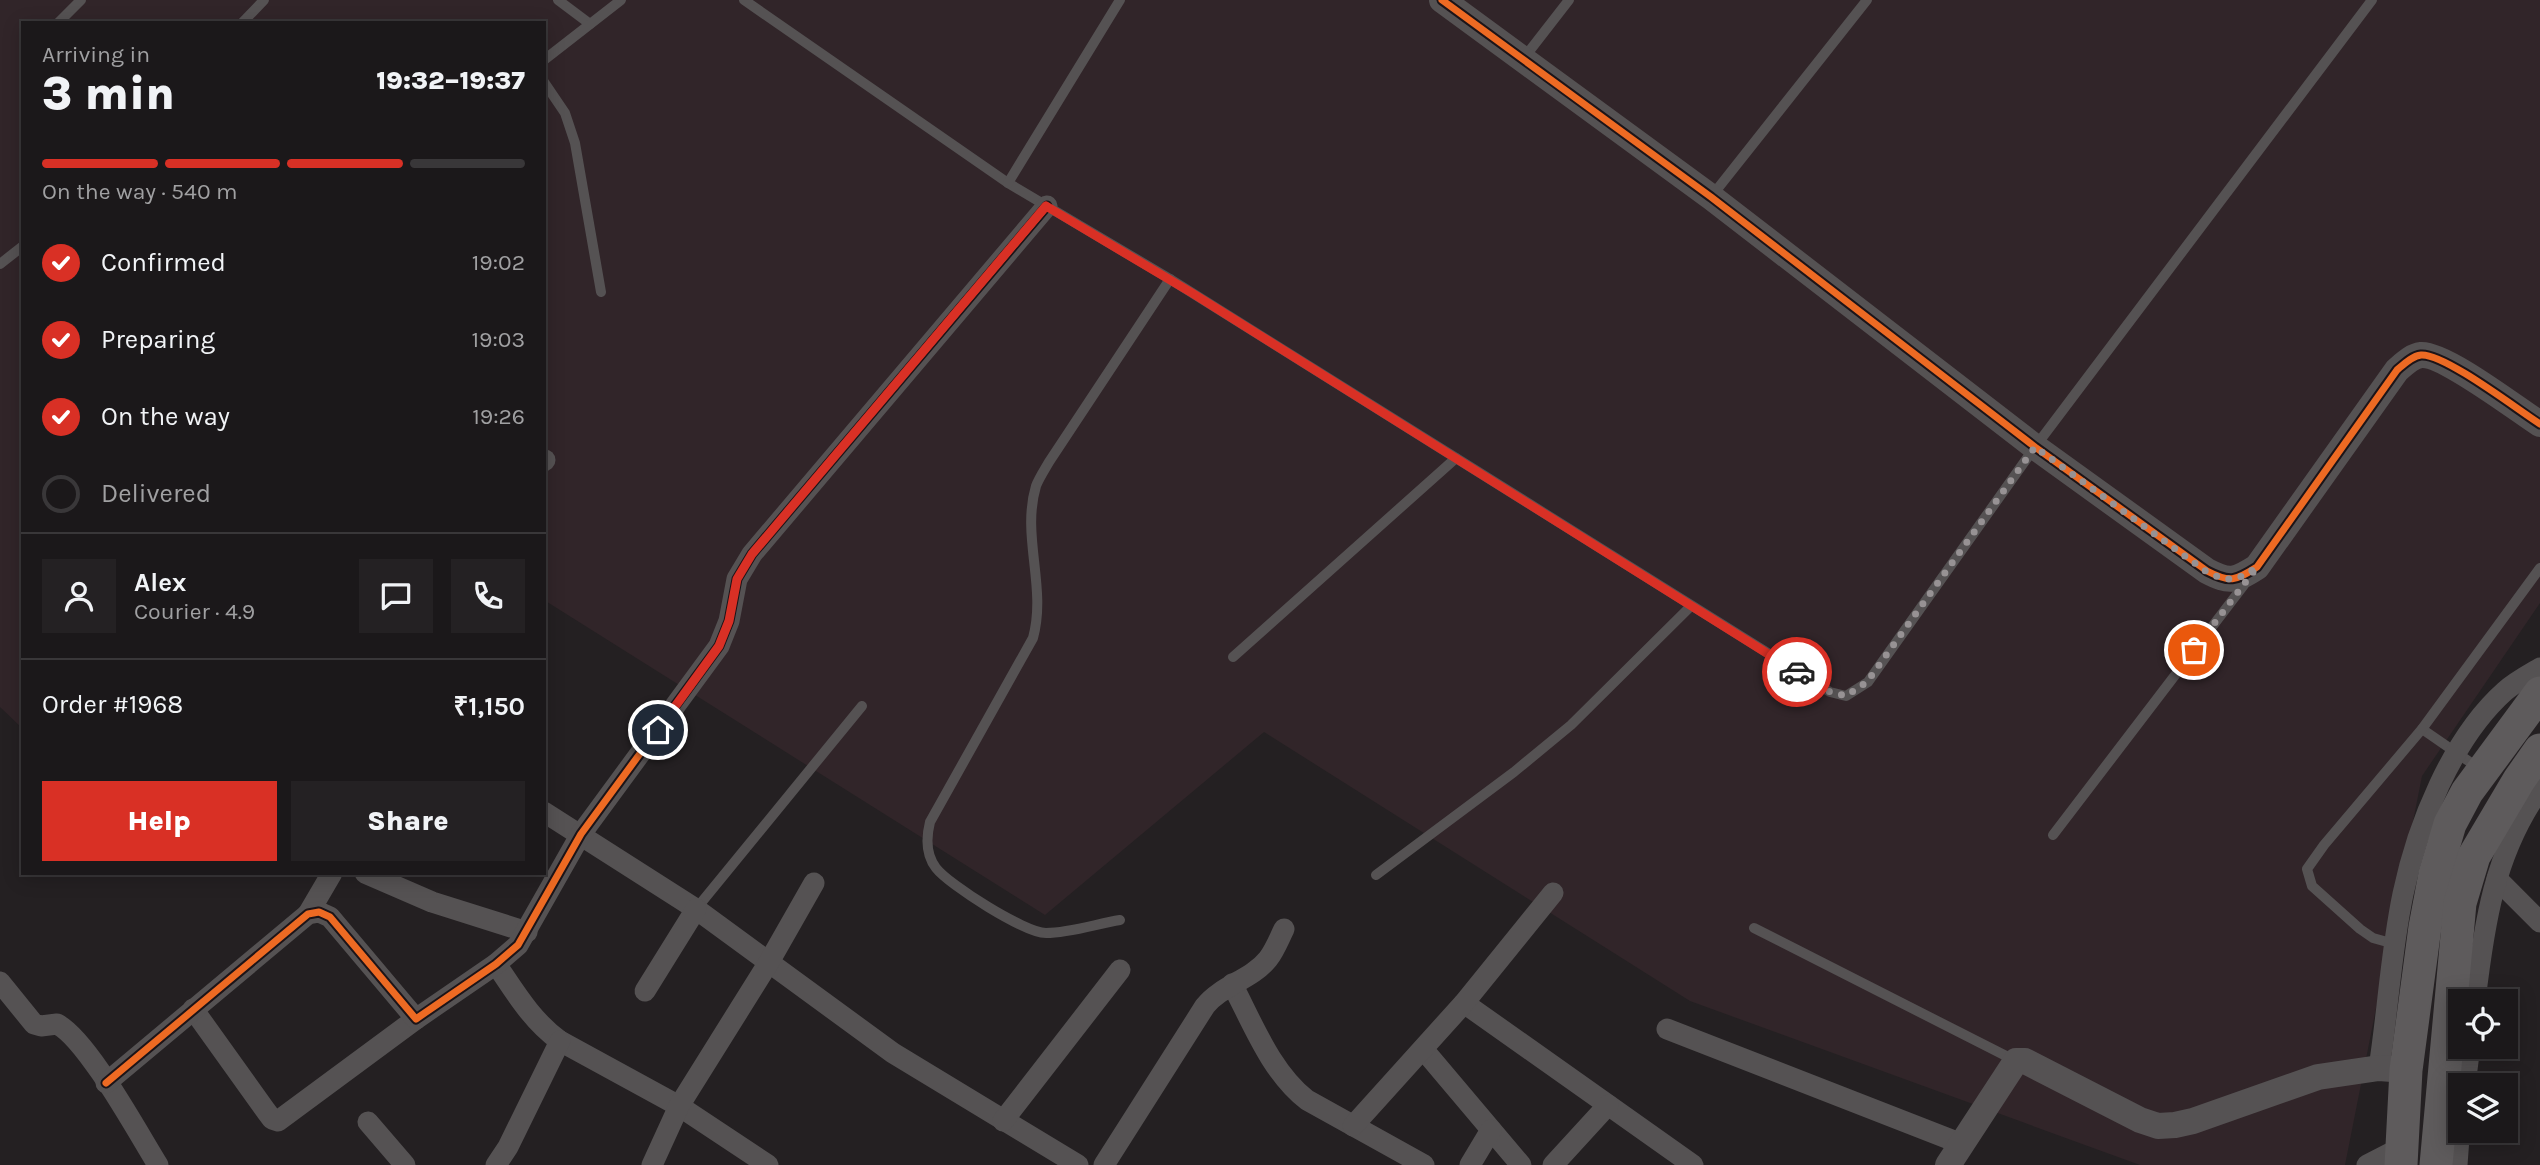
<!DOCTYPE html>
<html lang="en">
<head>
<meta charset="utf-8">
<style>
  :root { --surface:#1b181a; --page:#242123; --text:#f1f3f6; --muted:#a0a0a2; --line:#393739; --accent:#d93025 }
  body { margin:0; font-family:Karla,sans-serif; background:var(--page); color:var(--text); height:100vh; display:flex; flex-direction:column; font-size:26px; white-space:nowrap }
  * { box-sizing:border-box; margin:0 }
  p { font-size:23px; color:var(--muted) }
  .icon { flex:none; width:38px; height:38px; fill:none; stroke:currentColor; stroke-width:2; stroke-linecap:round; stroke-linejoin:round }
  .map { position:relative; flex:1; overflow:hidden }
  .drawer { position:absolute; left:21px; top:21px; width:525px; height:854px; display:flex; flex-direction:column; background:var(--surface); border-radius:0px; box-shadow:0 4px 18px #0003,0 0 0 2px var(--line) }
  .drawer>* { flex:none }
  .fabs { position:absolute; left:2448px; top:989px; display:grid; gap:14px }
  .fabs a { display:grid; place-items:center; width:70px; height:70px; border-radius:0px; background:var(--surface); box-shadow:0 4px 18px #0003,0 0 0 2px var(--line); font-size:35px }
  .pin { position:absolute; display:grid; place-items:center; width:60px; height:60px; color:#fff; margin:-30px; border:4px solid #fff; border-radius:50%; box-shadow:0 2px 7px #0007 }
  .courier { position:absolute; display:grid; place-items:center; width:70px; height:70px; margin:-35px; border:5px solid #d93025; border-radius:50%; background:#fff; color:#222; box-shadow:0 2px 9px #0007 }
  .headline em { font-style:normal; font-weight:800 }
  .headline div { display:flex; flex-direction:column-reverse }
  .headline { display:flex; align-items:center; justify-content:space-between; height:119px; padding:0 21px }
  h1 { font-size:46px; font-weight:800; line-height:52px }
  .bar { display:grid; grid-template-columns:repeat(4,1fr); gap:10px 7px; align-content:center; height:84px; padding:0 21px }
  .bar i { height:9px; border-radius:5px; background:var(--line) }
  .bar .on { background:var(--accent) }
  .bar p { grid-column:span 4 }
  .line { display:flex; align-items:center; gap:18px; padding:0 21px; border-top:2px solid var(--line) }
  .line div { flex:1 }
  .round { display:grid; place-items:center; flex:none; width:74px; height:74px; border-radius:0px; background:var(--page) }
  ol { padding:0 21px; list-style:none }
  li { display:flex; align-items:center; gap:21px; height:77px }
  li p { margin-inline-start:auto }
  li .icon { padding:7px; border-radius:50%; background:var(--accent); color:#fff; stroke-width:4 }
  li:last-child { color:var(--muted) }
  li i { width:38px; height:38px; border:4px solid var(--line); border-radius:50% }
  .action { display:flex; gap:14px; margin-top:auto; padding:14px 21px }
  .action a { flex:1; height:80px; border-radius:0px; background:var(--accent); color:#fff; font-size:28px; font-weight:800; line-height:80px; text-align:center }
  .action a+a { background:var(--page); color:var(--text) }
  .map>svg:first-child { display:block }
  .built { fill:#312529 }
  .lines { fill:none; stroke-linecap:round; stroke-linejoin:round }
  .service { stroke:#555253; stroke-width:10 }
  .minor { stroke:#555253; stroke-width:21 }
  .tertiary { stroke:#555253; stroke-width:26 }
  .trunk { stroke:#5e5b5c; stroke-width:33 }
  .cycleway-casing { stroke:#1c1418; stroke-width:11 }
  .cycleway { stroke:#ed6a23; stroke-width:7 }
  .done { stroke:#979294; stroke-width:7; stroke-dasharray:0 12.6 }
  .route { stroke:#d93025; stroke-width:9 }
</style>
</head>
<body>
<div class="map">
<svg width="2540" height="1165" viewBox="0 0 2540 1165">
  <rect width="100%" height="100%" fill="#242022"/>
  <!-- built -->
  <path class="built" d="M0,0h2540v603l-118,173 -77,389h-205l-450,-164 -426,-269 -219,183 -501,-315v-577h-521v706l-23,-22z"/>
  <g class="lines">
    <!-- service -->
    <g class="service">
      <path d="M558,0l32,24"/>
      <path d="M744,0l264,183 162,96 660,413 16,4 22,-14 167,-235 337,-447"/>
      <path d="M58,23l23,-23"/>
      <path d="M242,23l22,-23"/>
      <path d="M1524,58l45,-58"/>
      <path d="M544,60l77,-60"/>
      <path d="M544,82l21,31 10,30 26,149"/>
      <path d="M1008,183l112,-183"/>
      <path d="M1711,197l156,-197"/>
      <path d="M0,264l23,-18"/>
      <path d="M1233,657l223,-199"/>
      <path d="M2422,729l58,40"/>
      <path d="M2053,835l194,-254"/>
      <path d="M1376,875l138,-103 57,-47 120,-119"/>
      <path d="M696,909l166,-203"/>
      <path d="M1120,920c-24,4 -50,13 -74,13 -21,0 -97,-48 -110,-65 -10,-13 -10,-30 -6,-46l103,-184c14,-51 -12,-102 3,-152 3,-8 9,-17 13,-24l121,-183"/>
      <path d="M1754,928l262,133"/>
      <path d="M2398,945l-25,-7 -13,-9 -48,-43 -5,-17 17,-24 98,-116 118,-161"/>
    </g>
    <!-- minor -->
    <g class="minor">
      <path d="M544,461l1,-1"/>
      <path d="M544,812l152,97 197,144 185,112"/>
      <path d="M365,873l67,29 95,30"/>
      <path d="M2497,879l43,43"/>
      <path d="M308,914l24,-41"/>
      <path d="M496,964c19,28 36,57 64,77l119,65 89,59"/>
      <path d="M0,982l34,42 7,2 16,-2c30,15 81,109 101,141"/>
      <path d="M1232,984c21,40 39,88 75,116l117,65"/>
      <path d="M645,991l51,-82"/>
      <path d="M2475,1001c9,-76 19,-148 65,-212"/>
      <path d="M1464,1003l229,162"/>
      <path d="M193,1009l73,102 6,8 6,2 138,-102"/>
      <path d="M1667,1029l295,115"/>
      <path d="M1423,1049l98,116"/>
      <path d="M2379,1068c9,-58 12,-117 24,-174 14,-68 49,-156 102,-203 10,-9 23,-16 35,-23"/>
      <path d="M106,1083l202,-169 11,-2 11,5 86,102 80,-55 22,-19 63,-111 138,-188 10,-25 8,-42 15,-25 295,-348"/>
      <path d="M2465,1085l5,-39"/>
      <path d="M1003,1121l117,-151"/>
      <path d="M368,1122l37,43"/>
      <path d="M1353,1126l111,-123 89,-110"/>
      <path d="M496,1165l12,-18 52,-106"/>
      <path d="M652,1165l27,-59 90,-144 45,-79"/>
      <path d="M1104,1165l101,-159c17,-21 46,-26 63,-47 7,-9 11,-20 16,-30"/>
      <path d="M1470,1165l21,-35"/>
      <path d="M1553,1165l55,-60"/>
      <path d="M2367,1165l35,-18"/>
      <path d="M2457,1165l3,-41"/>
    </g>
    <!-- tertiary -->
    <g class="tertiary">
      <path d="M1442,0l269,197 324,250 172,124c23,12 28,10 50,-4l140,-197c7,-6 15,-14 24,-15 23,-2 97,55 119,69"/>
      <path d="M1948,1165l68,-104h9l115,59 18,6 17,-1 18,-4 125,-44 61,-9 27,2"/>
    </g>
    <!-- trunk -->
    <g class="trunk">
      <path d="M2401,1165l5,-95 19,-143 10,-53 15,-50 17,-32 73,-99"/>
      <path d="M2436,1165l24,-262 14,-47 45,-76 21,-30"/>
    </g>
    <!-- cycleway casing -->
    <g class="cycleway-casing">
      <g id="cycleway">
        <path d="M1442,0l269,197 324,250 172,124c23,12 28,10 50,-4l140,-197c7,-6 15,-14 24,-15 23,-2 97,55 119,69"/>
        <path d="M106,1083l202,-169 11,-2 11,5 86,102 80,-55 22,-19 63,-111 138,-188 10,-25 8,-42 15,-25 295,-348"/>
      </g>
    </g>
    <!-- cycleway -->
    <use href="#cycleway" class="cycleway"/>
  </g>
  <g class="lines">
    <!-- done -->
    <path class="done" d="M1797,672l33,20 16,4 21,-14 168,-235 172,125c23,11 29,9 50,-5l-63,83"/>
    <!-- route -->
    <path class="route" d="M658,730l61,-84 10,-25 8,-42 15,-25 294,-348 146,87 605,379"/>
  </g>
</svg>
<div class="fabs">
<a><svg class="icon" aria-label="locate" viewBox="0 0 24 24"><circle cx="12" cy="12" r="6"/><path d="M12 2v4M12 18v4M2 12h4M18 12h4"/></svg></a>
<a><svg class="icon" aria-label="layers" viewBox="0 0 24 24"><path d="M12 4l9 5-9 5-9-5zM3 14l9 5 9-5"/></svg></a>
</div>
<div class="pin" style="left:2194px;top:650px;background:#ea580c"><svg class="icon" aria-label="bag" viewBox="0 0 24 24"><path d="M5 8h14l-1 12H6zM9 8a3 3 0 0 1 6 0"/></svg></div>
<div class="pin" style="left:658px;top:730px;background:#1f2937"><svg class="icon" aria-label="home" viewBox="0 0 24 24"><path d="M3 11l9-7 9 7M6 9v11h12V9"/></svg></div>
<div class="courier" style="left:1797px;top:672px"><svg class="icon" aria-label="car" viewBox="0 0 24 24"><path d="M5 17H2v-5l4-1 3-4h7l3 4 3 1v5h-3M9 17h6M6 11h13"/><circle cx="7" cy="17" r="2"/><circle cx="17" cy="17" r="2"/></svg></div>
<section class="drawer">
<div class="headline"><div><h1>3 min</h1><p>Arriving in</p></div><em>19:32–19:37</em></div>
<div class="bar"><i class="on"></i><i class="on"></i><i class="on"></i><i></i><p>On the way · 540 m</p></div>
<ol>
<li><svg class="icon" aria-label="check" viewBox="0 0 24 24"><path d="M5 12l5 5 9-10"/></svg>Confirmed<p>19:02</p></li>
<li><svg class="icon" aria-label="check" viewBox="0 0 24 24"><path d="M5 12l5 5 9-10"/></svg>Preparing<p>19:03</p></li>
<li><svg class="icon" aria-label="check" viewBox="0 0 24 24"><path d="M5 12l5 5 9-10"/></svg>On the way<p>19:26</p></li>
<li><i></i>Delivered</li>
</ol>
<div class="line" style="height:126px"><a class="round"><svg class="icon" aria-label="person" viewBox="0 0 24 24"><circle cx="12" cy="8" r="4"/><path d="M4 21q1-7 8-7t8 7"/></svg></a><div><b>Alex</b><p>Courier · 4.9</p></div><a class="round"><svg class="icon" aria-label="chat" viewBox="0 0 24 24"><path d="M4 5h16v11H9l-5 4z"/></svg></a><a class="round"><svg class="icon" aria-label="phone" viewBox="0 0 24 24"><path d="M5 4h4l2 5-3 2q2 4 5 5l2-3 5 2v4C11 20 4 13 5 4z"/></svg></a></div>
<div class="line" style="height:91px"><div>Order #1968</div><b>₹1,150</b></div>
<div class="action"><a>Help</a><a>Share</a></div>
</section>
</div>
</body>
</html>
